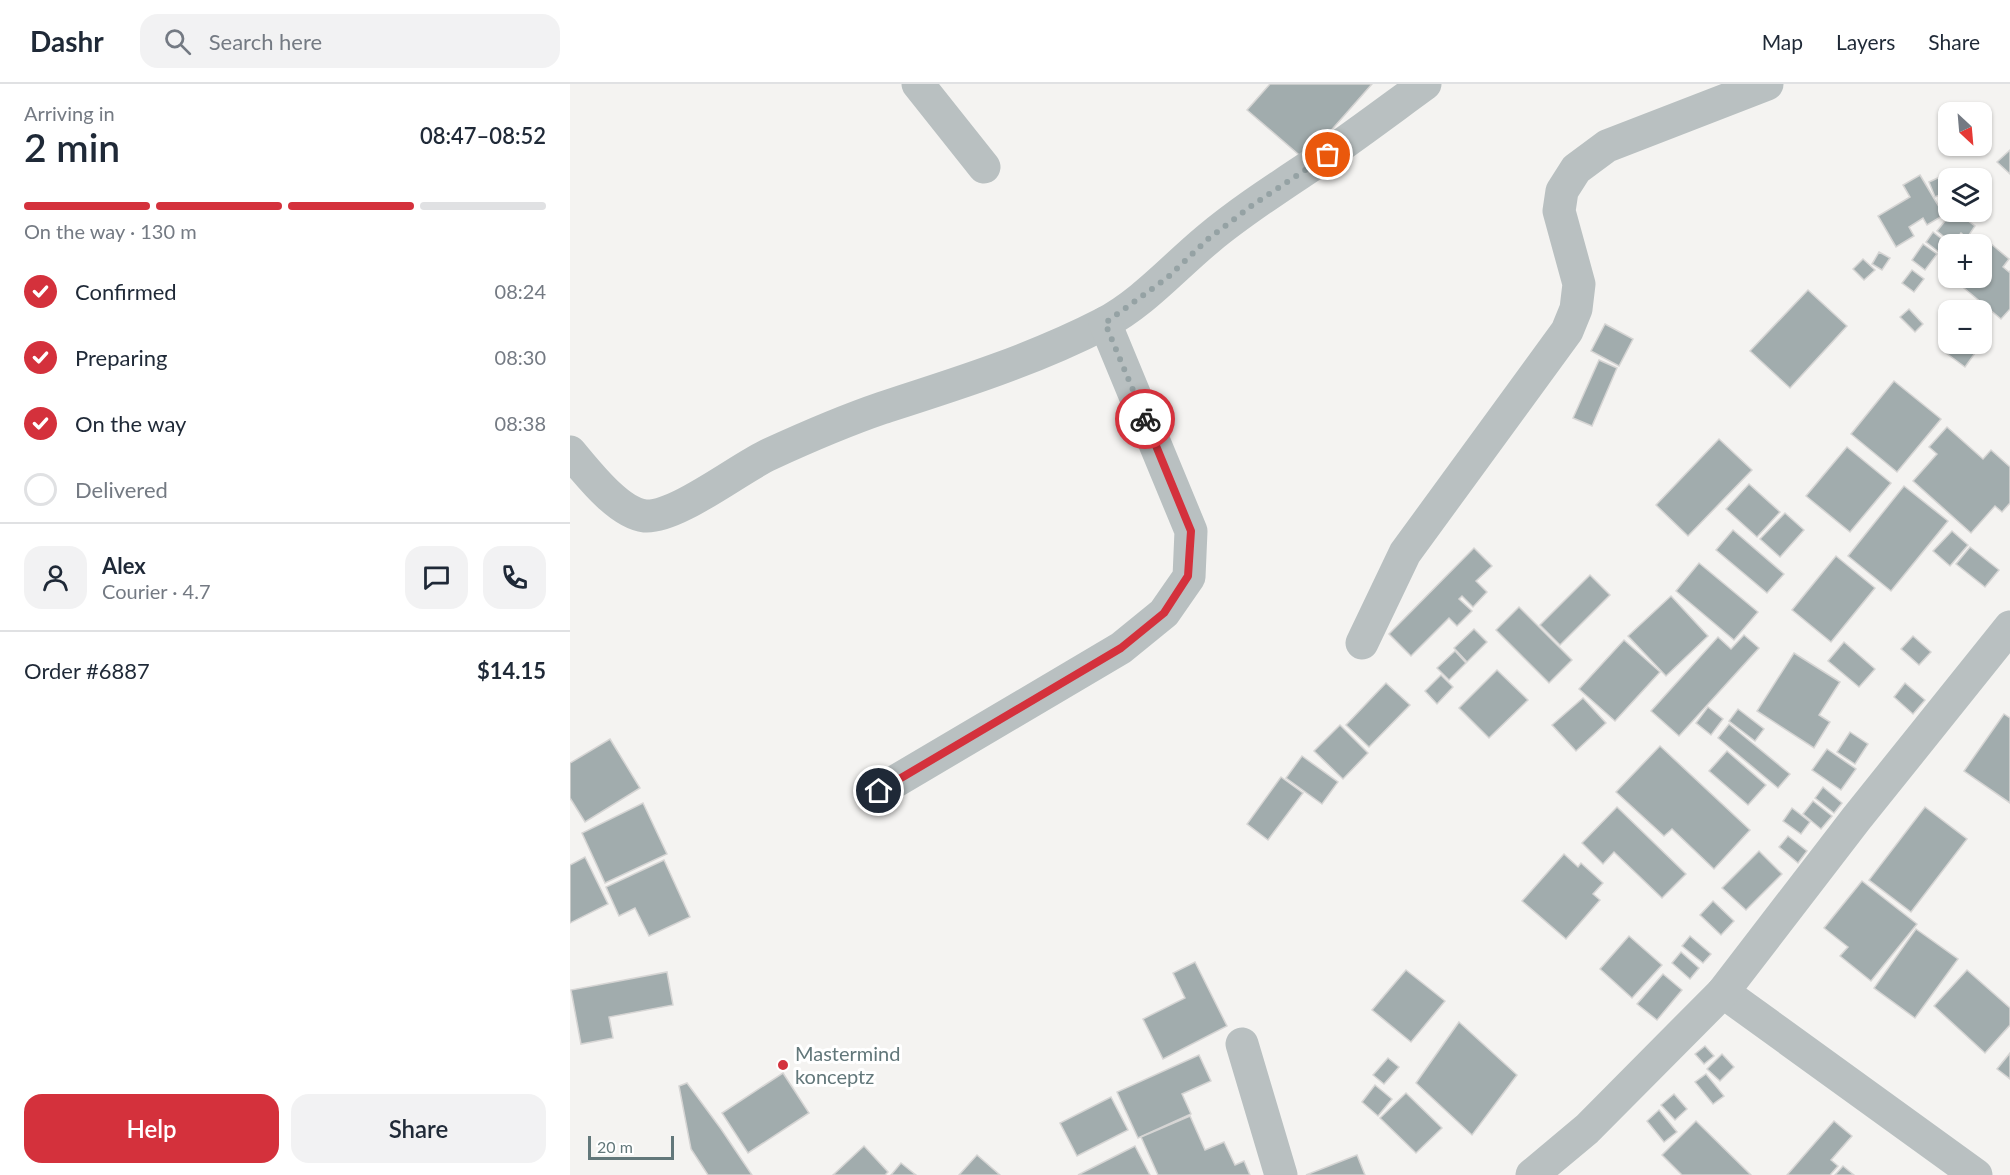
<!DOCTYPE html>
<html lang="en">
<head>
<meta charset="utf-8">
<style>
  :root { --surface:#fff; --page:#f2f2f3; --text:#1f2937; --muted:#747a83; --line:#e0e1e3; --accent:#d4313c }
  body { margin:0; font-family:Lato,sans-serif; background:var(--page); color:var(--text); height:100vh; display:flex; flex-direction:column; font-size:22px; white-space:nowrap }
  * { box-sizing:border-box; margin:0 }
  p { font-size:20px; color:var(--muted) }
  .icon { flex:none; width:33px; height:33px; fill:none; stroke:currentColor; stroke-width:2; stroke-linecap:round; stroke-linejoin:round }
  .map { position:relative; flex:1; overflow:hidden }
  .sheet { display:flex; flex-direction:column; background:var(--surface); width:570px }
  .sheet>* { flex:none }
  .needle { width:39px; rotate:154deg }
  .tools { position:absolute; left:1368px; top:18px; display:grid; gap:12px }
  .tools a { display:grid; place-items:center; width:54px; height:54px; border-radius:12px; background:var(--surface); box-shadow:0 2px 4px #0004; font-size:30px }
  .scale { position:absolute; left:18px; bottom:15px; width:86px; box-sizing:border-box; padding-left:6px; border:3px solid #62777a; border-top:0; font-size:16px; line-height:21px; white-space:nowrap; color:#62777a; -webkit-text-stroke:4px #fff; paint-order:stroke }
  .pin { position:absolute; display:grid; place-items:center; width:51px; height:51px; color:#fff; margin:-26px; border:3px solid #fff; border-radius:50%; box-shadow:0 2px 6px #0007 }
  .courier { position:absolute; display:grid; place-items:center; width:60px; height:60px; margin:-30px; border:4px solid #d4313c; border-radius:50%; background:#fff; color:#222; box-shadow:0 2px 8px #0007 }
  .headline em { font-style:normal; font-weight:600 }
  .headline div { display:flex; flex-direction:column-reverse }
  .headline { display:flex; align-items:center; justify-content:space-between; height:102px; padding:0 24px }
  h1 { font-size:39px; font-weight:600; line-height:45px }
  .bar { display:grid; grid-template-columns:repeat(4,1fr); gap:9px 6px; align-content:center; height:72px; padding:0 24px }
  .bar i { height:8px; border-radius:4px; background:var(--line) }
  .bar .current { background:var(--accent) }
  .bar p { grid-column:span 4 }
  .line { display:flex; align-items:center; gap:15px; padding:0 24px; border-top:2px solid var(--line) }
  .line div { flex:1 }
  .round { display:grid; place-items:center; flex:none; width:63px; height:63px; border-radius:18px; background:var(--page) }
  ol { padding:0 24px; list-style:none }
  li { display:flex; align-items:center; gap:18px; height:66px }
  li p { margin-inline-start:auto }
  li .icon { padding:6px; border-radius:50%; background:var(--accent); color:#fff; stroke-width:4 }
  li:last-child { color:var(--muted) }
  li i { width:33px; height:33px; border:3px solid var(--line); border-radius:50% }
  .primary-button { display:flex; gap:12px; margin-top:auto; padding:12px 24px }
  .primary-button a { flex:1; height:69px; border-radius:18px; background:var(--accent); color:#fff; font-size:24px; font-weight:600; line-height:69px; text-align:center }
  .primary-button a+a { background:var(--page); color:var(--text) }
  header { display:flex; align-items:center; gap:36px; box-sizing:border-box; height:84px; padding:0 30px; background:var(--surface); border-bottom:2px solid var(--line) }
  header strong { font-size:28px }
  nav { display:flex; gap:33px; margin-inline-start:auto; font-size:21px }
  .search { width:420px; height:54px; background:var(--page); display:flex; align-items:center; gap:15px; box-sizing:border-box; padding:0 21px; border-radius:18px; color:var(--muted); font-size:22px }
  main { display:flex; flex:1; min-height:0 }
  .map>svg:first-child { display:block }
  .building { fill:#a1acad; stroke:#d6d5d4; stroke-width:1.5 }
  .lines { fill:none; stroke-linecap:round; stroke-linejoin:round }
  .street { stroke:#b9c0c1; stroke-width:33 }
  .done { stroke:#95a2a4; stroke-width:6; stroke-dasharray:0 10.8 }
  .route { stroke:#d4313c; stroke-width:8 }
  .poi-dot { fill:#d4313c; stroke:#fff; stroke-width:2 }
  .labels { text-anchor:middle; stroke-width:6; stroke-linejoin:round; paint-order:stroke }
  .poi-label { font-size:20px; fill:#62777a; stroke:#fff; text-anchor:start }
</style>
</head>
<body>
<header>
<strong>Dashr</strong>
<div class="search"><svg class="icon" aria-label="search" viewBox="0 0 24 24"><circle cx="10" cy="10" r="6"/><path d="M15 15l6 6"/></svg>Search here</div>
<nav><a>Map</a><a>Layers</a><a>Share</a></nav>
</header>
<main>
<section class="sheet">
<div class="headline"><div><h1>2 min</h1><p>Arriving in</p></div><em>08:47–08:52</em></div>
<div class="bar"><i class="current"></i><i class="current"></i><i class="current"></i><i></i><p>On the way · 130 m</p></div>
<ol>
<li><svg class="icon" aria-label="check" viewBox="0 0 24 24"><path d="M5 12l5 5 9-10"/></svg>Confirmed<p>08:24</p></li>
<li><svg class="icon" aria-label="check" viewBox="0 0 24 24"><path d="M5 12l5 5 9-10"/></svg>Preparing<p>08:30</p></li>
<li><svg class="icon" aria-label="check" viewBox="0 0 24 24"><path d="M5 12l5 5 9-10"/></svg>On the way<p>08:38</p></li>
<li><i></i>Delivered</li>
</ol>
<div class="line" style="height:108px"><a class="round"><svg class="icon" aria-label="person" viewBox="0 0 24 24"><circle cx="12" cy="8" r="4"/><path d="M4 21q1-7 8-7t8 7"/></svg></a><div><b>Alex</b><p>Courier · 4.7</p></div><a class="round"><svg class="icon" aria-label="chat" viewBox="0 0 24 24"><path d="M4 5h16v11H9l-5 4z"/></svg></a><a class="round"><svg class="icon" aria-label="phone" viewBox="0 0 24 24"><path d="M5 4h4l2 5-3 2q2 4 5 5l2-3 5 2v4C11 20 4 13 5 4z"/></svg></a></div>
<div class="line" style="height:78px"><div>Order #6887</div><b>$14.15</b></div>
<div class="primary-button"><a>Help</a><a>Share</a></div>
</section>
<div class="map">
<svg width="1440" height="1091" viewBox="0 0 1440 1091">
  <rect width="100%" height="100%" fill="#f4f3f1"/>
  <!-- building -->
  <g class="building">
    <path d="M700,0h102l-67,76 -58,-50z"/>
    <path d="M1440,66v24l-13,-12z"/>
    <path d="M1350,91l24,40 -17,10 -4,-7 -14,9 5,9 -18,11 -18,-31 32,-19 -7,-12z"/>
    <path d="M1372,92l6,15 -13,6 -6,-15z"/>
    <path d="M1382,128h4l19,14 -8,12 -6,-5 -8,11 -16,-13z"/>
    <path d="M1363,148l14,11 -7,10 -14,-11z"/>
    <path d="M1420,159l19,16 -6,8 6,5 1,-1v38l-9,10 -49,-41h30v-30l2,3z"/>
    <path d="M1353,160l14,10 -12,16 -13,-10z"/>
    <path d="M1309,168l11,6 -8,12 -10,-6z"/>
    <path d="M1293,175l12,11 -11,10 -11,-11z"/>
    <path d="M1342,186l12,9 -10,13 -12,-9z"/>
    <path d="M1238,206l39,36 -57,62 -40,-37z"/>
    <path d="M1339,225l14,15 -8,8 -15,-15z"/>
    <path d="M1035,240l28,15 -14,27 -28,-15z"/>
    <path d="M1383,260h17l8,5 -13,18 -19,-14z"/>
    <path d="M1029,276l18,8 -25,58 -19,-8z"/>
    <path d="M1324,297l47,38 -44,53 -46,-38z"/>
    <path d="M1377,343l36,32 8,-9 19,17v36l-8,9 -7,-6 -24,27 -58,-52 24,-27 -8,-7z"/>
    <path d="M1149,355l33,31 -64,66 -32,-31z"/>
    <path d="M1277,363l44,36 -41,49 -44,-36z"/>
    <path d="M1179,400l31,28 -23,25 -31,-28z"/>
    <path d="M1334,402l44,35 -57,70 -43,-35z"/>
    <path d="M1215,429l19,17 -24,27 -20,-18z"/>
    <path d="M1163,446l51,44 -17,19 -51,-43z"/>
    <path d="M1382,447l16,14 -18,21 -17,-15z"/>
    <path d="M1400,463l29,23 -14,17 -29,-23z"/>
    <path d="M904,464l18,18 -16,15 11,11 -14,15 -11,-11 -3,3 13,12 -15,15 -8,-8 -38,38 -22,-22z"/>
    <path d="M1266,472l39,32 -44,54 -39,-32z"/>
    <path d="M1129,479l59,49 -24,28 -58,-49z"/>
    <path d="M1020,491l20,20 -50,50 -20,-20z"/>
    <path d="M1101,512l37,40 -42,40 -38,-40z"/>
    <path d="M949,523l53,53 -23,23 -53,-53z"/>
    <path d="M904,545l13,13 -20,20 -13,-14z"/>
    <path d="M1174,551l15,13 -80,88 -28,-25 67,-74 13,12z"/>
    <path d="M1343,552l18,16 -12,13 -18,-16z"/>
    <path d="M1054,556l36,32 -45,49 -36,-32z"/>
    <path d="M1274,558l31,27 -16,18 -31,-26z"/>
    <path d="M885,567l11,12 -17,17 -12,-12z"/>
    <path d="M1224,569l46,29 -21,33 11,7 -16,26 -57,-37z"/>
    <path d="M927,586l31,30 -39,38 -30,-30z"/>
    <path d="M871,591l12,12 -16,17 -12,-13z"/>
    <path d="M816,599l24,22 -41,42 -23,-22z"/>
    <path d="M1335,599l20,17 -12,14 -19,-17z"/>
    <path d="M1013,614l23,25 -30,28 -24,-26z"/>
    <path d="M1138,623l15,12 -12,16 -15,-12z"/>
    <path d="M1168,625l26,20 -9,12 -26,-20z"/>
    <path d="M1434,630l6,4v85l-46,-32z"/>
    <path d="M1159,640l61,50 -12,14 -60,-50z"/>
    <path d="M770,641l28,28 -25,26 -29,-28z"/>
    <path d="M1280,648l18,12 -13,20 -18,-12z"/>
    <path d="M40,655l30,49 -55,34 -15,-24v-35z"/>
    <path d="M1090,662l90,84 -36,39 -42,-40 -8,7 -48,-44z"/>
    <path d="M1257,665l29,20 -15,21 -29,-20z"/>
    <path d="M1157,667l39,34 -18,20 -39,-34z"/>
    <path d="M732,672l36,26 -16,22 -36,-26z"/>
    <path d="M711,693l22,16 -35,47 -21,-16z"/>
    <path d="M1253,703l19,16 -8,10 -19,-15z"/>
    <path d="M1243,717l19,15 -11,13 -18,-15z"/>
    <path d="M73,719l24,51 -62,29 -23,-50z"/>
    <path d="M1047,723l69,67 -24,24 -48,-46 -11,12 -21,-21z"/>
    <path d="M1355,723l42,32 -56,73 -42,-32z"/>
    <path d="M1222,724l18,14 -9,12 -18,-13z"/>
    <path d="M1218,752l19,15 -9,12 -19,-16z"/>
    <path d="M1189,767l23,23 -36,36 -24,-22z"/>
    <path d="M994,770l14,13 3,-4 22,20 -10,11 7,6 -34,39 -44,-38z"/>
    <path d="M15,773l23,47 -38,19v-58z"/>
    <path d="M94,776l26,57 -41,19 -14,-28 -16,8 -13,-29z"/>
    <path d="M1292,797l55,43 -46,57 -31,-25 8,-9 -24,-19z"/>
    <path d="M1143,817l21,20 -13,14 -21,-20z"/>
    <path d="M1346,845l42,30 -43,59 -41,-30z"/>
    <path d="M1059,852l33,29 -30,33 -32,-29z"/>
    <path d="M1120,852l21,18 -8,9 -21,-17z"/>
    <path d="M1111,868l18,16 -9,11 -18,-16z"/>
    <path d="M625,878l32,64 -64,33 -20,-40 42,-21 -12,-25z"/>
    <path d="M836,886l39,31 -34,41 -39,-32z"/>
    <path d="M1397,886l43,38v17l-25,28 -51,-47z"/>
    <path d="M97,888l6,33 -64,12 4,21 -32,6 -10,-54z"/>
    <path d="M1093,890l19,16 -25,30 -20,-16z"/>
    <path d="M889,938l58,53 -45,60 -56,-52z"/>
    <path d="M1135,962l9,10 -10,8 -9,-10z"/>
    <path d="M1440,969v26l-13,-10z"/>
    <path d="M1152,970l12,13 -14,14 -13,-12z"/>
    <path d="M629,971l12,26 -29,13 9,20 -53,24 -21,-46z"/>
    <path d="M818,974l11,9 -15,17 -11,-9z"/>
    <path d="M213,989l26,40 -61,40 -26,-40z"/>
    <path d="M1136,990l18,22 -11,8 -18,-22z"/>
    <path d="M117,999l34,46 31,46h-44l-17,-26 -12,-63z"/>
    <path d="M805,1001l17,14 -14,17 -16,-14z"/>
    <path d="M836,1009l36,35 -26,25 -36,-35z"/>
    <path d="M1104,1010l13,15 -12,11 -14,-15z"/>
    <path d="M541,1013l17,33 -51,26 -17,-33z"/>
    <path d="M1089,1026l18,22 -13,10 -17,-21z"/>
    <path d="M620,1032l15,34 19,-8 11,23 9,-4 6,14h-92l-17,-38z"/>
    <path d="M1126,1037l55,54h-69l-20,-20z"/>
    <path d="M1264,1037l18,15 -21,24 7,6 -8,9h-43z"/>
    <path d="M294,1062l24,26 -3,3h-52z"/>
    <path d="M565,1062l15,29h-72z"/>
    <path d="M407,1071l23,20h-41z"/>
    <path d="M787,1071l8,20h-59z"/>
    <path d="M331,1079l15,12h-25z"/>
    <path d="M1273,1082l11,9h-19z"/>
  </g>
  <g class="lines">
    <!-- street -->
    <g class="street">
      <path d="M348,0l66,83"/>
      <path d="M0,368c17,20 48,61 75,64 32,2 94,-48 125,-62 37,-17 74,-33 112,-46 75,-24 151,-48 221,-84 40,-21 70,-56 105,-85 37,-31 79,-57 119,-84 33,-23 65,-47 98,-71"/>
      <path d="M792,559l43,-90 162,-222 9,-22 3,-25 -20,-73 3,-20 14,-22 31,-23 160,-62"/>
      <path d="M309,707l242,-143 43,-35 25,-36 2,-46 -86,-208"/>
      <path d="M1153,908l253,183"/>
      <path d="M672,960l39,131"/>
      <path d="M962,1091l55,-46 136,-137 133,-173 154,-192"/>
    </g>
  </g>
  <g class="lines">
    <!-- done -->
    <path class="done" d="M575,335l-40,-96 62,-45 41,-39 46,-35 74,-49"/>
    <!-- route -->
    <path class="route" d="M309,707l242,-143 43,-35 24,-37 3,-45 -46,-112"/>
  </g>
  <!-- markers -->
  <circle class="poi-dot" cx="213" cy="981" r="6"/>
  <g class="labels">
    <!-- poi labels -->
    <g class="poi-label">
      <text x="225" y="977">Mastermind<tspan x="225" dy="23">konceptz</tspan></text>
    </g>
  </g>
</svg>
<div class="tools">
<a><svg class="needle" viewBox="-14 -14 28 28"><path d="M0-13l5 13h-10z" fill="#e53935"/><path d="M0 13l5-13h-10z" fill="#747a83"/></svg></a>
<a><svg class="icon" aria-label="layers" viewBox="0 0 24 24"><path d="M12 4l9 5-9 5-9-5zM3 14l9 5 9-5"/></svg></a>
<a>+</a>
<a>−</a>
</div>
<div class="scale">20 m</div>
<div class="pin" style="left:758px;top:71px;background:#ea580c"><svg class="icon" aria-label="bag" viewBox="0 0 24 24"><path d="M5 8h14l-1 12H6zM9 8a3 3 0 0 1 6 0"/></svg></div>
<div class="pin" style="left:309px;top:707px;background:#1f2937"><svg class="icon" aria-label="home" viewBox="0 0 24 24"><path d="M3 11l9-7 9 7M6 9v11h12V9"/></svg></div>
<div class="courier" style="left:575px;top:335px"><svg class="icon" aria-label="bike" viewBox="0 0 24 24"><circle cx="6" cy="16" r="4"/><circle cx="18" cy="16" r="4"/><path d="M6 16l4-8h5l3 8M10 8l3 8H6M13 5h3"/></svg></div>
</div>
</main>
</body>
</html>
